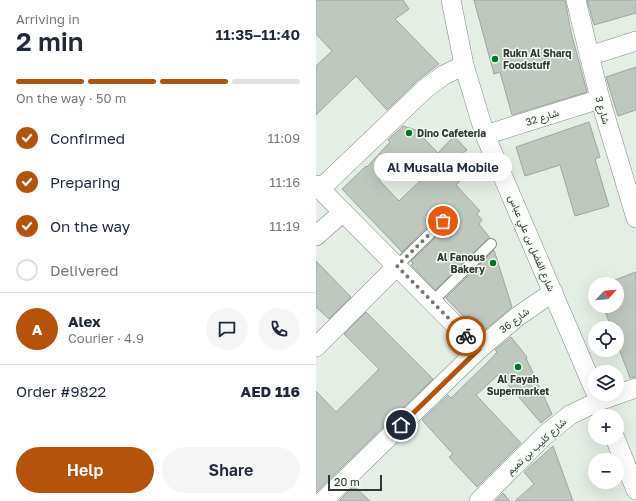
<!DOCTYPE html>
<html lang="en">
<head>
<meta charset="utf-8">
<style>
  :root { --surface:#fff; --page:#f6f6f7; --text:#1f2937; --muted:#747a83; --line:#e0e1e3; --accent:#b45309 }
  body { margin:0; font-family:"Golos Text",Vazirmatn,sans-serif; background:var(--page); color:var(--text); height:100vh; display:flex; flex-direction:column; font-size:15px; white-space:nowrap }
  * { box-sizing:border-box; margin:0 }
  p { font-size:13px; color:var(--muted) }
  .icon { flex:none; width:22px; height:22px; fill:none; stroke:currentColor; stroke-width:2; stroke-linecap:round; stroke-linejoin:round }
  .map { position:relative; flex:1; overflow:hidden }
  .details { display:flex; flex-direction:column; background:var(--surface); width:316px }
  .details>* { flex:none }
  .needle { width:26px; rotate:64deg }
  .tools { position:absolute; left:272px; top:277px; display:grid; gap:8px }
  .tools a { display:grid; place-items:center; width:36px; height:36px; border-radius:50%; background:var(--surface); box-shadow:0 4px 16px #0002; font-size:20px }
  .scale { position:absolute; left:12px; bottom:10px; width:54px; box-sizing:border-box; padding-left:4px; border:2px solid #343734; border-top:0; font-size:11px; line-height:14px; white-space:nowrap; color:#343734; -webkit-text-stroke:3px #f1fbf2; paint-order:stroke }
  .pin { position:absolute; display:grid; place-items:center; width:34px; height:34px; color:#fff; margin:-17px; border:2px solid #fff; border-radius:50%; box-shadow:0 1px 4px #0007 }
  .courier { position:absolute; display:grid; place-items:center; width:40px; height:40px; margin:-20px; border:3px solid #b45309; border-radius:50%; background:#fff; color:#222; box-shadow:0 1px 5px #0007 }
  .bubble { position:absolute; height:28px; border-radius:14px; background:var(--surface); box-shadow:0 4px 16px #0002; font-size:13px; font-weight:600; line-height:28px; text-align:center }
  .overview em { font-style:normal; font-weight:600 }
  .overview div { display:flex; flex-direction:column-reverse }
  .overview { display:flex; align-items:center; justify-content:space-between; height:68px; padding:0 16px }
  h1 { font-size:26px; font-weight:600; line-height:30px }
  .bar { display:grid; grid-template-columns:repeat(4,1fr); gap:6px 4px; align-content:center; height:48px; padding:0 16px }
  .bar i { height:5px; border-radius:3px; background:var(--line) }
  .bar .current { background:var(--accent) }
  .bar p { grid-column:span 4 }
  .line { display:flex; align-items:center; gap:10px; padding:0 16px; border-top:1px solid var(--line) }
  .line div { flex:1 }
  .round { display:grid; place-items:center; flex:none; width:42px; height:42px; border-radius:21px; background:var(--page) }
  ol { padding:0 16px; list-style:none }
  li { display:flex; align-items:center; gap:12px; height:44px }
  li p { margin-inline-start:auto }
  li .icon { padding:4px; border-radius:50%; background:var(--accent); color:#fff; stroke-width:4 }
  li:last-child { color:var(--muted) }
  li i { width:22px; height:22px; border:2px solid var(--line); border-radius:50% }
  .button { display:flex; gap:8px; margin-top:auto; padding:8px 16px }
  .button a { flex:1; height:46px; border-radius:24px; background:var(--accent); color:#fff; font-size:16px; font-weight:600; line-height:46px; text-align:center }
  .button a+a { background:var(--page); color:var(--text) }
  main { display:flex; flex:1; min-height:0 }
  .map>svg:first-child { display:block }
  .building { fill:#bec8bf; stroke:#9da69e; fill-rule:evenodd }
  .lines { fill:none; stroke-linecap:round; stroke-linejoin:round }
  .service-casing { stroke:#828b83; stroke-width:12 }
  .minor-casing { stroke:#828b83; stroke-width:20 }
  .service { stroke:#fff; stroke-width:10 }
  .minor { stroke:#fff; stroke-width:19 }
  .done { stroke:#727772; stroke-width:4; stroke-dasharray:0 7.2 }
  .route { stroke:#b45309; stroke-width:5 }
  .poi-dot { fill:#037529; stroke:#f1fbf2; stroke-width:1.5 }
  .labels { text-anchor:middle; stroke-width:3; stroke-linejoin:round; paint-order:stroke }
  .poi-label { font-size:10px; font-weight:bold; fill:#343734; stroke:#f1fbf2; text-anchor:start }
  .street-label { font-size:10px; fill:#343734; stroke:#f1fbf2 }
</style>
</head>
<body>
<main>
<section class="details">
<div class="overview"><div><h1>2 min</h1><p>Arriving in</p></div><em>11:35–11:40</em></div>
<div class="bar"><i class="current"></i><i class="current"></i><i class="current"></i><i></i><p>On the way · 50 m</p></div>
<ol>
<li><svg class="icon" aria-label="check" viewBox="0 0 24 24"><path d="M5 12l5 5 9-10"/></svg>Confirmed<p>11:09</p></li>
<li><svg class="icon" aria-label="check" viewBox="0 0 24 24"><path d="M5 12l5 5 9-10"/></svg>Preparing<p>11:16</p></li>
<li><svg class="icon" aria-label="check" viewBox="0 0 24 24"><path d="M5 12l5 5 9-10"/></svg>On the way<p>11:19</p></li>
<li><i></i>Delivered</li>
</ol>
<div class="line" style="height:72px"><b class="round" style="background:var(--accent);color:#fff">A</b><div><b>Alex</b><p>Courier · 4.9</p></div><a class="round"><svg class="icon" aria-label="chat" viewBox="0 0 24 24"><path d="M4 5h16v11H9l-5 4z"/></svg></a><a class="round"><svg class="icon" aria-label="phone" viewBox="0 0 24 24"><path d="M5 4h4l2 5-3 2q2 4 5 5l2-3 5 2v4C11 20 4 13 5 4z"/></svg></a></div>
<div class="line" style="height:52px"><div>Order #9822</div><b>AED 116</b></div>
<div class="button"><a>Help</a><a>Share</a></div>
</section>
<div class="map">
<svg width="320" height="501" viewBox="0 0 320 501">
  <rect width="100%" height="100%" fill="#e4eee5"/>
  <!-- building -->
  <g class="building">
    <path d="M0,0h87l6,9 -14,10 44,45 -22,17 -30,29 -31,-34 -40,39v-49l16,-15 -16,-17z"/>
    <path d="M158,0h91l6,32 16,60 -75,23 -12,-43 -6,2z"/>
    <path d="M271,0h49v13l-42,12z"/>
    <path d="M320,67v43l-18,6 -12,-39z"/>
    <path d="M273,122l11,35 -5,2 14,47 -34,10 -15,-51 -35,11 -9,-29z"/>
    <path d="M87,126l13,4 22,23 16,-17 13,14 -4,3 6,6 -4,5 6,6 -15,15 24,26 -3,3 5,6 -3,4 11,14 -55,52 -24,-25 2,-2 -2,-2 37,-35 1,-4 -1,-5 -4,-2 -6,1 -36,36 -60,-63 24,-23 1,1 23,-25 -2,-2zM85,155l22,23 -24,23 -20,-21z"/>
    <path d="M178,250l18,57 -32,27 -34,-36z"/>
    <path d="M0,261l35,36 -22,22 -13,-12z"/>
    <path d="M320,272v105l-6,1 -13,-35v-19l-6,3 -8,-21h14v-22h-13z"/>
    <path d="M50,312l67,67 -117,113v-101l20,21 43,-43 -35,-35z"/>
    <path d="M195,337l16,20 -1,1 26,56 -11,9 -42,-49 -23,21 45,48 -44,44 -28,-30 4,-3 -31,-34 26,-25 3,3 37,-36 9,-10 -2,-2z"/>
    <path d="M237,446l20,55h-58l19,-17 -10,-12z"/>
    <path d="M38,486l16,15h-31z"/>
    <path d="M187,493l7,8h-15z"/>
  </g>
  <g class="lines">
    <!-- service casing -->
    <g class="service-casing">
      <g id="service">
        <path d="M81,266l46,-45"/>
        <path d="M116,302l59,-58"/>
      </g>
    </g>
    <!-- minor casing -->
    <g class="minor-casing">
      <g id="minor">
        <path d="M135,0l13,65 21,70 110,256"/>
        <path d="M260,0l24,99 36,119"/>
        <path d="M273,56l47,-15"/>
        <path d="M169,135l115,-36"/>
        <path d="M0,185l163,164"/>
        <path d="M4,189l105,-100 19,-14 20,-10"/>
        <path d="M0,236l27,-24"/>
        <path d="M0,347l81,-81"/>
        <path d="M299,438l21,52"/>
        <path d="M7,501l156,-152 38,-32 36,-25"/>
        <path d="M163,501l65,-65 26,-21 29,-14 37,-13"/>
      </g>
    </g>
    <!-- service -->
    <use href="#service" class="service"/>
    <!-- minor -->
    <use href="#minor" class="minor"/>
  </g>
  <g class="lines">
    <!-- done -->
    <path class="done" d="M127,221l-46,45 69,70"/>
    <!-- route -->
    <path class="route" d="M85,425l78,-76 -13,-13"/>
  </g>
  <!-- markers -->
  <g class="poi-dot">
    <circle cx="179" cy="59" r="4"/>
    <circle cx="93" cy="133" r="4"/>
    <circle cx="177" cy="263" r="4"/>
    <circle cx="202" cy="367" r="4"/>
  </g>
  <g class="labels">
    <!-- poi labels -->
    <g class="poi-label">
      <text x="187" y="57">Rukn Al Sharq<tspan x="187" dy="12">Foodstuff</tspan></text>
      <text x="101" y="137">Dino Cafeteria</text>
      <text x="169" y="261" text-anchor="end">Al Fanous<tspan x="169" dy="12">Bakery</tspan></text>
      <text x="202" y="383" text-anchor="middle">Al Fayah<tspan x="202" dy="12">Supermarket</tspan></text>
    </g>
    <!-- street labels -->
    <g class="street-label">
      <text transform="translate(287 110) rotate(74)" y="4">شارع 3</text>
      <text transform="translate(226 117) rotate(-18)" y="4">شارع 32</text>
      <text transform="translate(216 243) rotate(67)" y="4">شارع الفضل بن علي عباس</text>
      <text transform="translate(198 320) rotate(-38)" y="4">شارع 36</text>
      <text transform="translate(220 446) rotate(-43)" y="4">شارع كليب بن تميم</text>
    </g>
  </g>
</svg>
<div class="tools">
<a><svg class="needle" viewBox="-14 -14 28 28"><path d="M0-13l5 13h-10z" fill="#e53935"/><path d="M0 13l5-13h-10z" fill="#747a83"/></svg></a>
<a><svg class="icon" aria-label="locate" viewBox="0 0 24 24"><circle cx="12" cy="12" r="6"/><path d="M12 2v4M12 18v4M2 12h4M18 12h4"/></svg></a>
<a><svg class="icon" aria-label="layers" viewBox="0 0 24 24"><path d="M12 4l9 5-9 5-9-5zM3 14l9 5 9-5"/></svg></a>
<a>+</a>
<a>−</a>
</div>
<div class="scale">20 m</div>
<div class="pin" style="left:127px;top:221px;background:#ea580c"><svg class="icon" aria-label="bag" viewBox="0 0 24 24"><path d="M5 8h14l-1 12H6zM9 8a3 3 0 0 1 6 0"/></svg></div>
<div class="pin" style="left:85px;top:425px;background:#1f2937"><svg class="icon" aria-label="home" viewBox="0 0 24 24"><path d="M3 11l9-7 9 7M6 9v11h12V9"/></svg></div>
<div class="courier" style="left:150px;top:336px"><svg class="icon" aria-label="bike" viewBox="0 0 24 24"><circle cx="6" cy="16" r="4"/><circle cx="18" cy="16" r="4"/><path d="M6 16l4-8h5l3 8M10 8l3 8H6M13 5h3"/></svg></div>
<div class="bubble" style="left:58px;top:153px;width:138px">Al Musalla Mobile</div>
</div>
</main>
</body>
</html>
